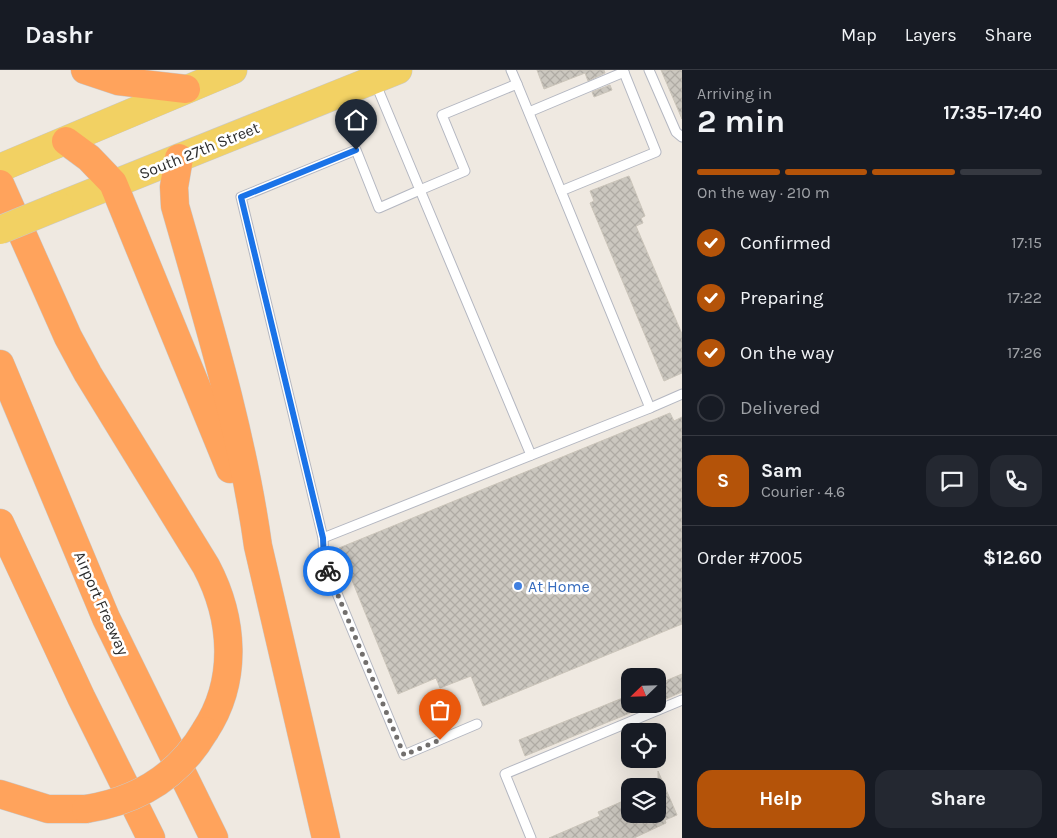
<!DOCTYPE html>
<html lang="en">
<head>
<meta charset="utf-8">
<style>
  :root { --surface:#171b24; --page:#242831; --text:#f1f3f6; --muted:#9ea1a6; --line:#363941; --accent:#b45309 }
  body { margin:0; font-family:Karla,sans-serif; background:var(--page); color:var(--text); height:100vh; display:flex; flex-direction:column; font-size:19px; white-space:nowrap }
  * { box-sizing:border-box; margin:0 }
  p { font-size:16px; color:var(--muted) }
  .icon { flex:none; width:28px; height:28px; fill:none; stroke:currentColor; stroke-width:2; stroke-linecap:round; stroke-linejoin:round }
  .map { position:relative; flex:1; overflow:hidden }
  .drawer { display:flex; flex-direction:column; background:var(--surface); width:375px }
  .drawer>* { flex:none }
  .needle { width:32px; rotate:247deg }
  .buttons { position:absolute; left:621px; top:598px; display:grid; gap:10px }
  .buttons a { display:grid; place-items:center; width:45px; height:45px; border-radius:10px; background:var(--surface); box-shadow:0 5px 20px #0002; font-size:25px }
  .pin { position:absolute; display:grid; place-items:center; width:42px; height:42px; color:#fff; margin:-51px -21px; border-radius:50% 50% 50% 0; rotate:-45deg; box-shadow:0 0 5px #0007 }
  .pin .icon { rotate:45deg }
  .courier { position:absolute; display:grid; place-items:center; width:50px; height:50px; margin:-25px; border:4px solid #1a73e8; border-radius:50%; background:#fff; color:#222; box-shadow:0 1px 6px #0007 }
  .overview em { font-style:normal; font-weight:700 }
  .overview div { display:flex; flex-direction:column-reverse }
  .overview { display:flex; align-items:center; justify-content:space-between; height:85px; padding:0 15px }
  h1 { font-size:32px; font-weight:700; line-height:38px }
  .bar { display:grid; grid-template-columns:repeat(4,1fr); gap:8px 5px; align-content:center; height:60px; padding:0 15px }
  .bar i { height:6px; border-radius:4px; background:var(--line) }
  .bar .current { background:var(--accent) }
  .bar p { grid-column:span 4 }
  .line { display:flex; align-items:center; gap:12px; padding:0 15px; border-top:1px solid var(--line) }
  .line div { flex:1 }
  .round { display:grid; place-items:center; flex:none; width:52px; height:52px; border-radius:15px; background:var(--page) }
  ol { padding:0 15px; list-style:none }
  li { display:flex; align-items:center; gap:15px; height:55px }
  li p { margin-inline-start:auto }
  li .icon { padding:5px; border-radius:50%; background:var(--accent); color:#fff; stroke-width:4 }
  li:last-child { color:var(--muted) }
  li i { width:28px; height:28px; border:2px solid var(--line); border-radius:50% }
  .cta { display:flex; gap:10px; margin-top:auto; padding:10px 15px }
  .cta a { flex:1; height:58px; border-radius:15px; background:var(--accent); color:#fff; font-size:20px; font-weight:700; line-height:58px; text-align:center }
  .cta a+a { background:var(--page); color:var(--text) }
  header { display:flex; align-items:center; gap:30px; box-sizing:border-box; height:70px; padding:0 25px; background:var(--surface); border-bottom:1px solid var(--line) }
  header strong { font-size:24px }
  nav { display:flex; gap:28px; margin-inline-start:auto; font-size:18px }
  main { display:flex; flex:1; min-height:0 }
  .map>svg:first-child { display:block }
  .building { fill:url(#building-cross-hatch); stroke:#cbc5ba }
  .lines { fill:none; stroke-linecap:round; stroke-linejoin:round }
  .service-casing { stroke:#b4b7c1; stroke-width:11 }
  .primary-casing { stroke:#c9c9c9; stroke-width:29 }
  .motorway-casing { stroke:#c9c9c9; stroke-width:29 }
  .service { stroke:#fff; stroke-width:9 }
  .primary { stroke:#f2d163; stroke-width:28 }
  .motorway { stroke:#ffa35c; stroke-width:28 }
  .primary-bridge-casing { stroke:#c9c9c9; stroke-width:29; stroke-linecap:butt }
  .motorway-bridge-casing { stroke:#c9c9c9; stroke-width:29; stroke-linecap:butt }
  .primary-bridge { stroke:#f2d163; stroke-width:28 }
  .motorway-bridge { stroke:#ffa35c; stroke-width:28 }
  .done { stroke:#726f6d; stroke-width:5; stroke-dasharray:0 9 }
  .route { stroke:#1a73e8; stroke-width:6 }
  .shop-dot { fill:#3f7fe0; stroke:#fff; stroke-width:2 }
  .labels { text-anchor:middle; stroke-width:5; stroke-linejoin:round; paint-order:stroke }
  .street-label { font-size:16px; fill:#2e2e2e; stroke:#fff }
  .shop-label { font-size:16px; fill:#366cbe; stroke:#fff; text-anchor:start }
</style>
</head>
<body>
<header>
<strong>Dashr</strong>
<nav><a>Map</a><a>Layers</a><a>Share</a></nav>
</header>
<main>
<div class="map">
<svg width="682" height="768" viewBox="0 0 682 768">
  <defs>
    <pattern id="building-cross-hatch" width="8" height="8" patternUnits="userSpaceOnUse" patternTransform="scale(1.25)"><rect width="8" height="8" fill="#cbc7bf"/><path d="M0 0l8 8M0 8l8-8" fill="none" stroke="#afaba4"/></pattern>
  </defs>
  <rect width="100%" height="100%" fill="#efe9e1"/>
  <!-- building -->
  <g class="building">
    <path d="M537,0h67l1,3 -17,8 -3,-8 -41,16z"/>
    <path d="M661,0h21v49z"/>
    <path d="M610,15l2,5 -18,7 -2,-5z"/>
    <path d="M629,106l16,40 -4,2 2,5 -7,3 46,108v39l-18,8 -74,-178 4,-2 -4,-10z"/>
    <path d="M670,343l4,8 8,-4v207l-199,82 -12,-30 -31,12 -4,-10 -38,16 -59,-146z"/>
    <path d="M682,604v18l-24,10v-18z"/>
    <path d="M630,625v18l-105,43 -6,-16z"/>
    <path d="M658,701l19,44 -12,5 1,3 -32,15h-85l51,-22 -2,-4 32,-14v16h28z"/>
  </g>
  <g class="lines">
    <!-- service casing -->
    <g class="service-casing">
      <g id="service">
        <path d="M511,0l6,14"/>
        <path d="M649,0l27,62 6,5"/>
        <path d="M375,12l45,108 -41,18 -23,-58 -115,47 82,341 327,-130 -89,-217 95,-39 -33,-82"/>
        <path d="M529,42l95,-40"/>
        <path d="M650,338l32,-14"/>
        <path d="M531,385l-111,-265 45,-19 -23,-56 75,-31 44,107"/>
        <path d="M323,468l1,24 80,193 73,-31"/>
        <path d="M531,768l-26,-64 177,-74"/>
      </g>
    </g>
    <!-- primary casing -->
    <g class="primary-casing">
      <g id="primary">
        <path d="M0,98l233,-98"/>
        <path d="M59,136l339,-136"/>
      </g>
    </g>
    <!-- motorway casing -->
    <g class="motorway-casing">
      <g id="motorway">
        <path d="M85,0l33,11 68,8"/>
        <path d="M66,71l23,17 24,25 117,286"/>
        <path d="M179,88l-5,29 1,19c32,112 67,225 83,340l68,292"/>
        <path d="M0,114l68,153 20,37 118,192c28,53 32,115 -1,165"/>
        <path d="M0,294l106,254 108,220"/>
        <path d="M0,453l81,174 70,141"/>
        <path d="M0,724l48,15h38"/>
      </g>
    </g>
    <!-- service -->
    <use href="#service" class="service"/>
    <!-- primary -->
    <use href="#primary" class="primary"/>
    <!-- motorway -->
    <use href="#motorway" class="motorway"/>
    <!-- primary-bridge casing -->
    <g class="primary-bridge-casing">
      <path id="primary-bridge" d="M0,160l59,-24"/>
    </g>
    <!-- motorway-bridge casing -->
    <g class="motorway-bridge-casing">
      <path id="motorway-bridge" d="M86,739c51,-8 92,-32 119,-78"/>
    </g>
    <!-- primary-bridge -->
    <use href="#primary-bridge" class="primary-bridge"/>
    <!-- motorway-bridge -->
    <use href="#motorway-bridge" class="motorway-bridge"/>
  </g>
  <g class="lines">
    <!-- done -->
    <path class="done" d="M328,501l76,184 36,-15"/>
    <!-- route -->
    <path class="route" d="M328,501l-4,-9 -1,-24 -82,-341 115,-47"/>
  </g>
  <!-- markers -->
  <circle class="shop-dot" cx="518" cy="516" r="5"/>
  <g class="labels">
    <!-- street labels -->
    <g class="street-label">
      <text transform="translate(199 80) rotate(-22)" y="6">South 27th Street</text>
      <text transform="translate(102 533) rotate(66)" y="6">Airport Freeway</text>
    </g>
    <!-- shop labels -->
    <g class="shop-label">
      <text x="528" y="522">At Home</text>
    </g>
  </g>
</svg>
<div class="buttons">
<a><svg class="needle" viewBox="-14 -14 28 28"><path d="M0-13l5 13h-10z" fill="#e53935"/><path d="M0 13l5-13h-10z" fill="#9ea1a6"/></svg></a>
<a><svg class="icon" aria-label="locate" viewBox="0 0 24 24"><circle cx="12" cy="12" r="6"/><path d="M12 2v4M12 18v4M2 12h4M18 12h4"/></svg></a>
<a><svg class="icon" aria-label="layers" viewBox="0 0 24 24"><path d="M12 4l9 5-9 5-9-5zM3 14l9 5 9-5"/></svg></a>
</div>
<div class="pin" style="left:440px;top:670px;background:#ea580c"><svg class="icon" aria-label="bag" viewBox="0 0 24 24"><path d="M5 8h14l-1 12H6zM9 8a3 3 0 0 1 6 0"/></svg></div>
<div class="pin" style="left:356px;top:80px;background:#1f2937"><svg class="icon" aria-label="home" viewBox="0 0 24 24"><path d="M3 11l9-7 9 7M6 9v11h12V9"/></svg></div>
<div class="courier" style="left:328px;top:501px"><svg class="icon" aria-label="bike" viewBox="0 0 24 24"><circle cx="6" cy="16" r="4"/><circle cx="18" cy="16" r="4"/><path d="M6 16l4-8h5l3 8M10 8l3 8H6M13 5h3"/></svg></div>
</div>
<section class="drawer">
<div class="overview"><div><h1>2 min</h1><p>Arriving in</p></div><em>17:35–17:40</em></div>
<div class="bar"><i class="current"></i><i class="current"></i><i class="current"></i><i></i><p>On the way · 210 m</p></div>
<ol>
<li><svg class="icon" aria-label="check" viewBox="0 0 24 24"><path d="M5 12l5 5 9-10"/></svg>Confirmed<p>17:15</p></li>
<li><svg class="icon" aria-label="check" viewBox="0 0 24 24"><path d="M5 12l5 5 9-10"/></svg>Preparing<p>17:22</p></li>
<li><svg class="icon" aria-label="check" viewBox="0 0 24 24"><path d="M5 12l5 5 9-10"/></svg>On the way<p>17:26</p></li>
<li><i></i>Delivered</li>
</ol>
<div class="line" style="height:90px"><b class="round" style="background:var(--accent);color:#fff">S</b><div><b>Sam</b><p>Courier · 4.6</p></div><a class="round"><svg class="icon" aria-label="chat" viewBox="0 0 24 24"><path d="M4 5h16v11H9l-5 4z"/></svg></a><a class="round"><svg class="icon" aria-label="phone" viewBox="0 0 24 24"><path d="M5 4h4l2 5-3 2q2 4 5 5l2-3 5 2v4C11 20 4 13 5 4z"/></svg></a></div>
<div class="line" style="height:65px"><div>Order #7005</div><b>$12.60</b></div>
<div class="cta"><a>Help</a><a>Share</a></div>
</section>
</main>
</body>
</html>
